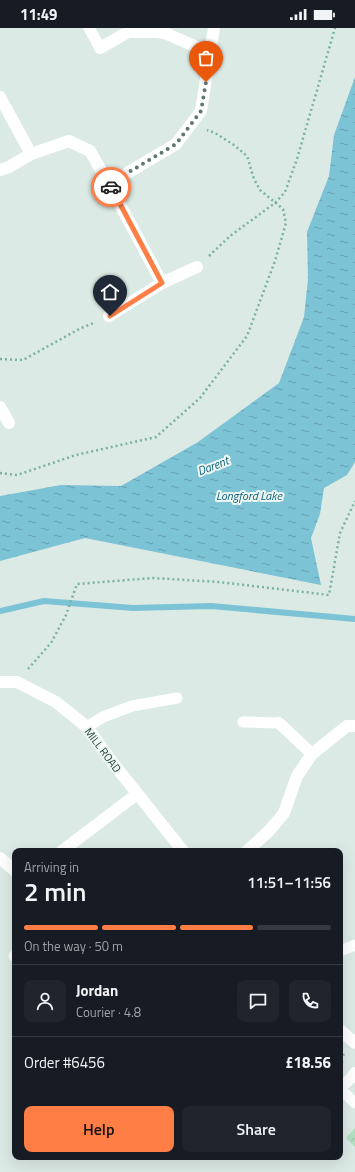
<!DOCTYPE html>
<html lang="en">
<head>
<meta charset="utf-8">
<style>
  :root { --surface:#171b24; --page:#20242c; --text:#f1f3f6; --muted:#9ea1a6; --line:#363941; --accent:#ff7e45 }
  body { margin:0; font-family:"Titillium Web",sans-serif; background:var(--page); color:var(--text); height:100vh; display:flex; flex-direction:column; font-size:15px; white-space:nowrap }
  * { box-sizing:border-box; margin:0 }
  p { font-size:13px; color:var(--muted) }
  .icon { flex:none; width:22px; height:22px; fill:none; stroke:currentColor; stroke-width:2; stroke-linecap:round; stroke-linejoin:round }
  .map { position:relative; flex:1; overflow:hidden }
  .side { position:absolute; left:12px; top:820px; width:331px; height:312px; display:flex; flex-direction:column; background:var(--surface); border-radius:8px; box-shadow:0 4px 16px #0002 }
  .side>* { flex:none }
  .pin { position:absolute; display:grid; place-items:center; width:34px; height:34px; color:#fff; margin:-41px -17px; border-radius:50% 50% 50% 0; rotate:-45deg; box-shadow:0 0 4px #0007 }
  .pin .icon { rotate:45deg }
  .courier { position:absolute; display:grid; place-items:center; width:40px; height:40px; margin:-20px; border:3px solid #ff7e45; border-radius:50%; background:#fff; color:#222; box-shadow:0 1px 5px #0007 }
  .head em { font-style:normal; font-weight:600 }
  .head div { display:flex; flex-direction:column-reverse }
  .head { display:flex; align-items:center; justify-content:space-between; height:68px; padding:0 12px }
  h1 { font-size:26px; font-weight:600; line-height:30px }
  .bar { display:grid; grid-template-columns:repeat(4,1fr); gap:6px 4px; align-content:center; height:48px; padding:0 12px }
  .bar i { height:5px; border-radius:3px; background:var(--line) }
  .bar .on { background:var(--accent) }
  .bar p { grid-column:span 4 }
  .line { display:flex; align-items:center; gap:10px; padding:0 12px; border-top:1px solid var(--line) }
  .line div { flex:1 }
  .round { display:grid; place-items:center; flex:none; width:42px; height:42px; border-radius:8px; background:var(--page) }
  .primary-button { display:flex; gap:8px; margin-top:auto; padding:8px 12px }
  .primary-button a { flex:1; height:46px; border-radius:8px; background:var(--accent); color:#111; font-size:16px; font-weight:600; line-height:46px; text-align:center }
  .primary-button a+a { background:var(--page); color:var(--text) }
  .status { display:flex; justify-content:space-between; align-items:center; height:28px; padding:0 20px; background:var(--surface); direction:ltr }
  .status svg { height:11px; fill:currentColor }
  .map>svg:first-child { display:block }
  .park { fill:url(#park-crowns) }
  .water { fill:url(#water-ripples) }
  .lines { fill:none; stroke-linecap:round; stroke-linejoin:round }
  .stream { stroke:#7dc3d6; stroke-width:6 }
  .path { stroke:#79b1a3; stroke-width:2.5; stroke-dasharray:2 3; stroke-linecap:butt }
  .service { stroke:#fff; stroke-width:11 }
  .minor { stroke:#fff; stroke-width:12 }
  .done { stroke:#607873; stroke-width:4; stroke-dasharray:0 7.2 }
  .route { stroke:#ff7e45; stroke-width:5 }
  .labels { text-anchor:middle; stroke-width:4; stroke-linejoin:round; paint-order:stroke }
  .street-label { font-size:11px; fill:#1d3b35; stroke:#edf7f2 }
  .water-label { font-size:12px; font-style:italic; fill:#12637c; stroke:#edf7f2 }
</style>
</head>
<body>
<div class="status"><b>11:49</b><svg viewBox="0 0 49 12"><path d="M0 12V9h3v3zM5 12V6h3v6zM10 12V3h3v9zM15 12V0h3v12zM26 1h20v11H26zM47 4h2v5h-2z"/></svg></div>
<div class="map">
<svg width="355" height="1144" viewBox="0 0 355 1144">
  <defs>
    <pattern id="park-crowns" width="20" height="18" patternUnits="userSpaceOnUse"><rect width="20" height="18" fill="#b2dec1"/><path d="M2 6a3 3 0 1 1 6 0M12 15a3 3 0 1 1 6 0" fill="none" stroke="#99bfa6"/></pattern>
    <pattern id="water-ripples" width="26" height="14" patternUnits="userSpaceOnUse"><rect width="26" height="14" fill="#7dc3d6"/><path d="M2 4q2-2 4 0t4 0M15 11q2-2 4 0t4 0" fill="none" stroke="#66a0ae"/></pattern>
  </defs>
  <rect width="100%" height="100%" fill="#dceae5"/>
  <!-- park -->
  <path class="park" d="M355,1100v19l-9,-9z"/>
  <!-- water -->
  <path class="water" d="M355,49v385l-8,13 -23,13 -4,26 -9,24 10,47 -236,-47 -85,23v-65l61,-11 60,1 77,-44 81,-59 25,-66 4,-38 -1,-47 22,-56 5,-41z"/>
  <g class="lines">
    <!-- stream -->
    <path class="stream" d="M0,583l44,-10 89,7 78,-2 144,13"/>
    <!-- path -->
    <g class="path">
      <path d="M209,228l21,-20 45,-33 10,-11 12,-33 38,-131"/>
      <path d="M0,331l23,1 58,-32 13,-5"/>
      <path d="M0,445l17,2 59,-20 80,-18 44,-39 47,-62 28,-75 11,-38 -3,-14 -23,-19 -6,-11 -7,-23 -13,-11 -19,-12 -8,-3"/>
      <path d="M28,641l23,-26 15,-28 11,-31 76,-6 66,4 110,13 11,-62 15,-32"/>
      <path d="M343,1035l-3,-2 4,-7"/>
    </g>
    <!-- service -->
    <g class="service">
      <path d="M89,0l11,20"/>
      <path d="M243,694l36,1"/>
      <path d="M87,699l16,-10 29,-11 45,-8"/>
      <path d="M340,923l15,-6"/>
      <path d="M14,928l1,-1"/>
      <path d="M352,1049l-12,12 15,14"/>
    </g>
    <!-- minor -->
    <g class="minor">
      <path d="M100,20l28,-16h29l8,1 45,20"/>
      <path d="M0,69l31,57"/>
      <path d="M0,142l9,-3 22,-13 38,-13 21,10 19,33 53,99"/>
      <path d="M109,156l67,-40 25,-33 13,-83"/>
      <path d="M109,288l53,-33 35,-16"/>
      <path d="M0,379l9,16"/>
      <path d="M0,654h17l39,20 31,25 22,31 74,93"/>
      <path d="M279,695l33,31"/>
      <path d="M62,823l75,-57"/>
      <path d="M247,823l22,-20 15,-18 13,-37 15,-22 35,-28h8"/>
      <path d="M0,830l15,13"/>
      <path d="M340,1002l15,13"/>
      <path d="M352,1049l3,-4"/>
    </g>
  </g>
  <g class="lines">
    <!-- done -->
    <path class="done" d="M111,159l-2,-3 67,-40 25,-33 5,-29"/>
    <!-- route -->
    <path class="route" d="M110,288l52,-33 -51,-96"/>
  </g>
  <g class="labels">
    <!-- street labels -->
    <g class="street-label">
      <text transform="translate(103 722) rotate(53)" y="4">MILL ROAD</text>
    </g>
    <!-- water labels -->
    <g class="water-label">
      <text transform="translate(213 438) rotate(-21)" y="4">Darent</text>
      <text x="249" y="472">Longford Lake</text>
    </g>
  </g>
</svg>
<div class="pin" style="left:206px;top:54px;background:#ea580c"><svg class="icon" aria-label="bag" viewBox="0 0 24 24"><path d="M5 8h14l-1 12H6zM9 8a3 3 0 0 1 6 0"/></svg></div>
<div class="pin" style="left:110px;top:288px;background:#1f2937"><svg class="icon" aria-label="home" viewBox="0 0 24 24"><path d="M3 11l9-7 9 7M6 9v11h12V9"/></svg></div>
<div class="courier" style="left:111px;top:159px"><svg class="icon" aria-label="car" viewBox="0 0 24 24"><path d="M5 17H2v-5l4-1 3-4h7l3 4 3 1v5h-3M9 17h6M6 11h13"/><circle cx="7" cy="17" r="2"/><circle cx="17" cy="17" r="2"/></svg></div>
<section class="side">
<div class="head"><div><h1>2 min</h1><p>Arriving in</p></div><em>11:51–11:56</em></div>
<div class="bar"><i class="on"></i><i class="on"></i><i class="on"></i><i></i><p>On the way · 50 m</p></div>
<div class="line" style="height:72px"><a class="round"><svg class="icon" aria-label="person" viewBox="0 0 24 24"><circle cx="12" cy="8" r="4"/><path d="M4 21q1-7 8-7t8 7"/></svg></a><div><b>Jordan</b><p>Courier · 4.8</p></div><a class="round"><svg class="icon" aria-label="chat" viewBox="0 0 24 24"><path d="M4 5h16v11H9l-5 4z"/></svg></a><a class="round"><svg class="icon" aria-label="phone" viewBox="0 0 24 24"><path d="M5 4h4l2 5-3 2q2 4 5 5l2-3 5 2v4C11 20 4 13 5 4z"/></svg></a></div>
<div class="line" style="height:52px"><div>Order #6456</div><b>£18.56</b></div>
<div class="primary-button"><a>Help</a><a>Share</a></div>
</section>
</div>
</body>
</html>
